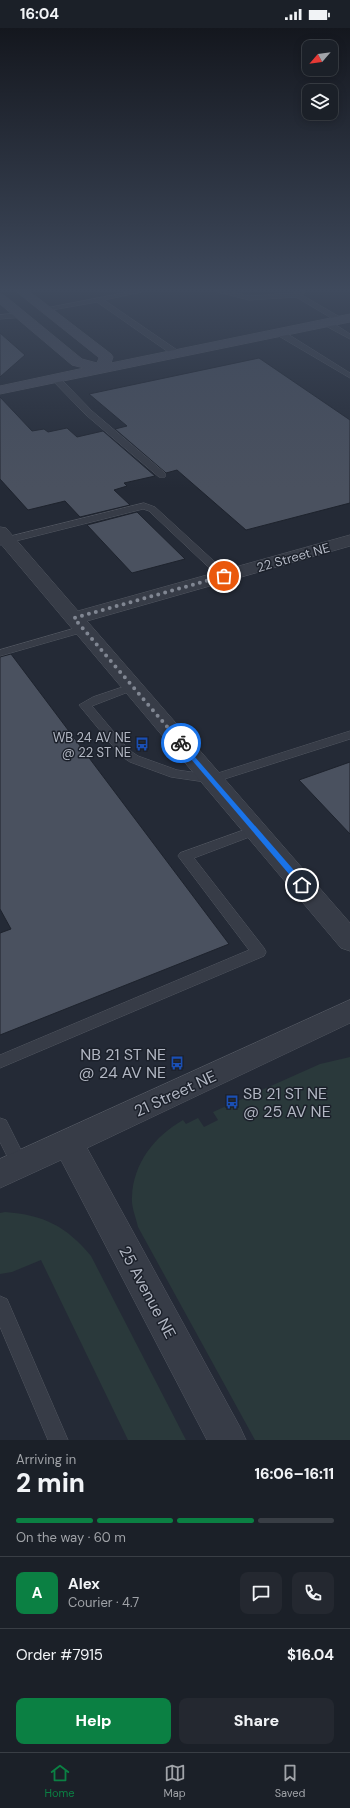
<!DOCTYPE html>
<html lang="en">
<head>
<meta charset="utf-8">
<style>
  :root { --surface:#1b2028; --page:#242830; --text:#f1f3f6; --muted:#a0a3a8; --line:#393e45; --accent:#0b8043 }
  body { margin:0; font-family:"DM Sans",sans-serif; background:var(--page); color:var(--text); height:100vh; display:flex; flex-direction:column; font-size:15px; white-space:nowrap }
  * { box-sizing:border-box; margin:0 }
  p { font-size:13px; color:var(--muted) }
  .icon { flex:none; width:22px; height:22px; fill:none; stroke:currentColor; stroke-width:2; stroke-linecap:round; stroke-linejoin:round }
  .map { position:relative; height:1412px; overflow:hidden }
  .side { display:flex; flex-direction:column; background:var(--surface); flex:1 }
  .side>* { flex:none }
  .needle { width:26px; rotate:242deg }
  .buttons { position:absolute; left:302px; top:12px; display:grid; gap:8px }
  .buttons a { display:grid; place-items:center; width:36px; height:36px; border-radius:8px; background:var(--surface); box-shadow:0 2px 10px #0003,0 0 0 1px var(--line); font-size:20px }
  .pin { position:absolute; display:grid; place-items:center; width:34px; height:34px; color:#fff; margin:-17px; border:2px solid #fff; border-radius:50%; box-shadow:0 1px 4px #0007 }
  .courier { position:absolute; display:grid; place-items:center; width:40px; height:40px; margin:-20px; border:3px solid #1a73e8; border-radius:50%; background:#fff; color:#222; box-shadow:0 1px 5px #0007 }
  .summary em { font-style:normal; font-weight:800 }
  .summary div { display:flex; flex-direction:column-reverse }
  .summary { display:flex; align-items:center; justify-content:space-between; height:68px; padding:0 16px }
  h1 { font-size:26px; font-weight:800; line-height:30px }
  .bar { display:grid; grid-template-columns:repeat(4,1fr); gap:6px 4px; align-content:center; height:48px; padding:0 16px }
  .bar i { height:5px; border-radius:3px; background:var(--line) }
  .bar .on { background:var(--accent) }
  .bar p { grid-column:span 4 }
  .line { display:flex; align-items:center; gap:10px; padding:0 16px; border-top:1px solid var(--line) }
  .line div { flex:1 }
  .round { display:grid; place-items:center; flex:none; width:42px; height:42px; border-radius:8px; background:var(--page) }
  .action { display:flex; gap:8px; margin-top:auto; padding:8px 16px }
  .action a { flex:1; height:46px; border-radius:8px; background:var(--accent); color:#fff; font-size:16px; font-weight:800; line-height:46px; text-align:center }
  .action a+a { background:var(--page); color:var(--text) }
  .status { display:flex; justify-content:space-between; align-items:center; height:28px; padding:0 20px; background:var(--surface); direction:ltr }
  .status svg { height:11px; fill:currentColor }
  .dock { display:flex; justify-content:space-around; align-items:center; height:56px; border-top:1px solid var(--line); background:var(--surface); font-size:11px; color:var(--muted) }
  .dock a { display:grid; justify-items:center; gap:2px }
  .dock .on { color:var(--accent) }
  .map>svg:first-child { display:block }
  .green { fill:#2a393b }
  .building { fill:#4a515f; stroke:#1e232d }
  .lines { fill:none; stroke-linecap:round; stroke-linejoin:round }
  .lane-casing { stroke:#525761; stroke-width:1 }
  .street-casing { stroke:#525761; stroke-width:1 }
  .secondary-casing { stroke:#525761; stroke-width:1 }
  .lane { fill:#373c47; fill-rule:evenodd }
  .street { fill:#373c47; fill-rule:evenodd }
  .secondary { fill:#464b59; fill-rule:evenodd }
  .route { fill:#1a73e8 }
  .done { stroke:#808692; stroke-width:4; stroke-dasharray:0 7.2 }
  .labels { text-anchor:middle; stroke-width:3; stroke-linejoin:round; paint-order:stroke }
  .street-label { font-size:13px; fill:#b2b7c3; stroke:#1c212b }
  .poi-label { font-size:13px; fill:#b2b7c3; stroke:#1c212b; text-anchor:end }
  .near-poi-label { font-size:16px; fill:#b2b7c3; stroke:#1c212b; text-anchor:end }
  .near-street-label { font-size:16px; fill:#b2b7c3; stroke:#1c212b }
</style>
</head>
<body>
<div class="status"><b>16:04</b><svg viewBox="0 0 49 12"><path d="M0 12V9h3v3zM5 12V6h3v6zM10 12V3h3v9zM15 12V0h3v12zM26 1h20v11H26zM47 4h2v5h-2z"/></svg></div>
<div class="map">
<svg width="350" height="1412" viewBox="0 0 350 1412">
  <rect width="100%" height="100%" fill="#242a36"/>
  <!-- green -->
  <g class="green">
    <path d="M350,1029v383h-95l-117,-213c-2,-10 -7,-20 -6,-30 1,-34 23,-61 51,-77l3,4 12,-6 6,9 14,-7 -5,-8 107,-48z"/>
    <path d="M5,1184c39,3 61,14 86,44l95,184h-58l-87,-180 -29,12 -12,2v-61z"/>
  </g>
  <!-- building -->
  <g class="building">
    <path d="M0,305l25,22 -25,22z"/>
    <path d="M259,330l91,62v83l-104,27 -69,-60 -11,3 -51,-44 12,-3 -38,-32z"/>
    <path d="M0,369l32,34 12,-2 4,3 19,-4 10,9 26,-6 52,45 -31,7 3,3 -13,4 16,15 -50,12 -15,-16 -37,9 -28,-31z"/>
    <path d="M137,484l48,47 -53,14 -45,-48z"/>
    <path d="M11,626l218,290 -229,91v-102l11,-4 -11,-20v-252z"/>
    <path d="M350,734v72l-51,-54z"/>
  </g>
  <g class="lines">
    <!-- lane casing -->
    <g class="lane-casing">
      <g id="lane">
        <path d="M134,263l7,1 -37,8 76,52v4h-6l-77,-54 -51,9 -4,-2z"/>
        <path d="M217,263h10l22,5 46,-3 4,-2h7l-4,4 43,25 -7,2 -42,-25 -47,3 -31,-8z"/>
        <path d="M21,285l4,2 -1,2 -24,2v-4z"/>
        <path d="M324,293h6l20,13v5l-26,-14z"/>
        <path d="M277,303h6l67,42v5l-73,-43z"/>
        <path d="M53,349h6l33,34 73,62v4h-6l-73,-62 -33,-34z"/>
        <path d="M144,475l11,4 73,67 1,2 -1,2h-8l-71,-67 -6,-2 -143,36v-6z"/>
        <path d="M83,598l5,3 -1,2 -87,25v-6z"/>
        <path d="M132,656l4,1 2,2 -2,2 -44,17 37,44 9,6 39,14 35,5 138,-44v8l-138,44 -41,-6 -41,-15 -9,-6 -42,-51 14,-8z"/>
        <path d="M255,798l5,1 2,3 -2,3 -66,25 70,90 2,4 -2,4 -264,112v-13l249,-105 -71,-94 2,-3z"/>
        <path d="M0,1090l6,2 20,40 3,5 -3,5 -6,2 -6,-2 -14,-28z"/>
        <path d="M0,1268l7,3 61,141h-20l-48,-113z"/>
      </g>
    </g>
    <!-- street casing -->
    <g class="street-casing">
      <g id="street">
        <path d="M0,499l6,1 72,83 272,-76v11l-263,75 263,302v28l-9,-3 -341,-405z"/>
        <path d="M350,972v23l-263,125 153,279 6,13h-39l-146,-280 -61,28v-29z"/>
      </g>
    </g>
    <!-- secondary casing -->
    <g class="secondary-casing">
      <path id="secondary" d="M16,263h13l82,63 2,3 -2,6 239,-49v8l-350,72v-8l84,-18 -12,-3 -72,-61v-10l4,1 78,64 15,4 2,-5z"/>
    </g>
    <!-- lane -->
    <use href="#lane" class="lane"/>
    <!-- street -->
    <use href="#street" class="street"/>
    <!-- secondary -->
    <use href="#secondary" class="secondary"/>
  </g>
  <!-- sky -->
  <linearGradient id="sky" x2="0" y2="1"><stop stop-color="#14171e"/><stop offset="0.57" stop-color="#3f4a5d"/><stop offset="1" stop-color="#3f4a5d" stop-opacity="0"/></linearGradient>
  <rect width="350" height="460" fill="url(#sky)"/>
  <!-- route -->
  <path class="route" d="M181,713l124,142v4h-5l-121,-142 -1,-2z"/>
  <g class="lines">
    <!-- done -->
    <path class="done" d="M181,715l-107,-125 150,-42"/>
  </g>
  <!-- icons -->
  <defs>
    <g id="bus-bare" transform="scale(1.08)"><path d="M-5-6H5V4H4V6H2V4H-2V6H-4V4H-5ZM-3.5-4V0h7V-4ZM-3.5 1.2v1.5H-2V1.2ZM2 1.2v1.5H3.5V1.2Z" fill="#1a4fb4" stroke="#1c212b" stroke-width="2.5" paint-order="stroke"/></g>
  </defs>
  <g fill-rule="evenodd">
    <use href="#bus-bare" x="142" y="716"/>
    <use href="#bus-bare" x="177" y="1035"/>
    <use href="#bus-bare" x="232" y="1074"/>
  </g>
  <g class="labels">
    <!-- street labels -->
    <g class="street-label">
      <text transform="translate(293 529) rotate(-16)" y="5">22 Street NE</text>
    </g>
    <!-- poi labels -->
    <g class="poi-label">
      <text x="131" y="714">WB 24 AV NE<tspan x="131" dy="15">@ 22 ST NE</tspan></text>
    </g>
    <!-- near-poi labels -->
    <g class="near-poi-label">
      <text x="166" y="1032">NB 21 ST NE<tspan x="166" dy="18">@ 24 AV NE</tspan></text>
      <text x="243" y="1071" text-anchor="start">SB 21 ST NE<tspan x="243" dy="18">@ 25 AV NE</tspan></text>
    </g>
    <!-- near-street labels -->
    <g class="near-street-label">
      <text transform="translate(175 1065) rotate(-25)" y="6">21 Street NE</text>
      <text transform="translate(148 1264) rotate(62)" y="6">25 Avenue NE</text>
    </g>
  </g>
</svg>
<div class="buttons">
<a><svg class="needle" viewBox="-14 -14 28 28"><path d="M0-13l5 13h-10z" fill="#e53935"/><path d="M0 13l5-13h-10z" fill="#a0a3a8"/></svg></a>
<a><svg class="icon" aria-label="layers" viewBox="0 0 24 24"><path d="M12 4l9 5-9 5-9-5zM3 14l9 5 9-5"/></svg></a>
</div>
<div class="pin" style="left:224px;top:548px;background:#ea580c"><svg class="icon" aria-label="bag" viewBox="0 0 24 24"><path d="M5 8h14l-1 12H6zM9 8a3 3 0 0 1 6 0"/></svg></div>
<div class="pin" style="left:302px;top:857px;background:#1f2937"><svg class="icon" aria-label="home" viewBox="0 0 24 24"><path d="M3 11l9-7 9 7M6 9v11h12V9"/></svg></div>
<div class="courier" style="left:181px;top:715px"><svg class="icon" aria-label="bike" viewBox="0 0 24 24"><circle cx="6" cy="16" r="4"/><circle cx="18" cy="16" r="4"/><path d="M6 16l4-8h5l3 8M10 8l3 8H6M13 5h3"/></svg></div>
</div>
<section class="side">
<div class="summary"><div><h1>2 min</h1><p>Arriving in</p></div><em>16:06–16:11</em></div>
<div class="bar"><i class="on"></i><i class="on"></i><i class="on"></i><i></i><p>On the way · 60 m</p></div>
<div class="line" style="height:72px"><b class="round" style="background:var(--accent);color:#fff">A</b><div><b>Alex</b><p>Courier · 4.7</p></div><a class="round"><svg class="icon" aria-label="chat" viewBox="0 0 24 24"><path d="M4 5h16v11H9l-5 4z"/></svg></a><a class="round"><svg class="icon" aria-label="phone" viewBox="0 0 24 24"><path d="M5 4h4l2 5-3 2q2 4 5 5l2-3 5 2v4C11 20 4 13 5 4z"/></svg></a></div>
<div class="line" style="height:52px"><div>Order #7915</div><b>$16.04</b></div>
<div class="action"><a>Help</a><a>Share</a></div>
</section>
<nav class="dock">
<a class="on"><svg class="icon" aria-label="home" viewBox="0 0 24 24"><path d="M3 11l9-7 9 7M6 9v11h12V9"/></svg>Home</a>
<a><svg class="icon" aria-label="map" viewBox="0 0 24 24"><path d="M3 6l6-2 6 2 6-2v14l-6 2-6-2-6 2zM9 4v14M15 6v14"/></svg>Map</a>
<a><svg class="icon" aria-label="saved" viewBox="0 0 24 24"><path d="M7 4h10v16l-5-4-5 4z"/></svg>Saved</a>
</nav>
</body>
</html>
